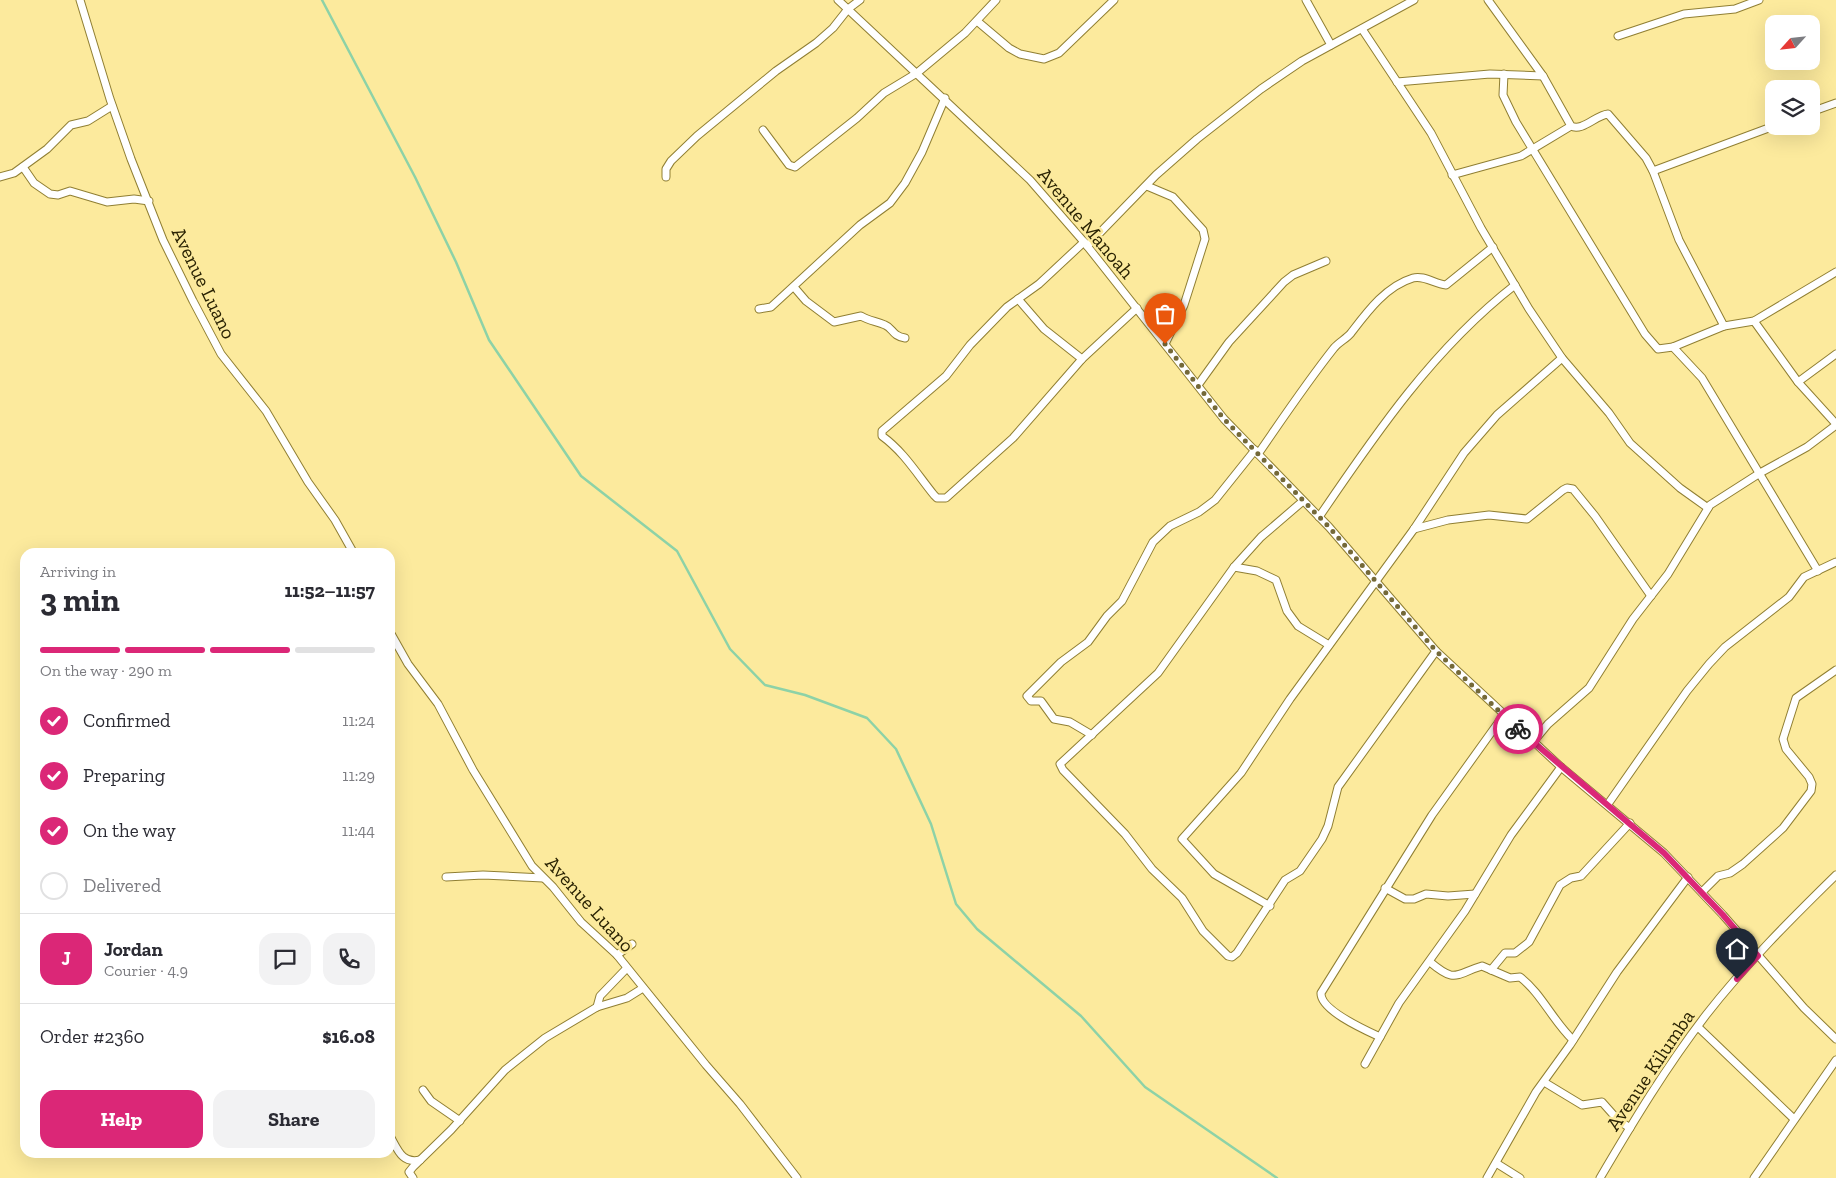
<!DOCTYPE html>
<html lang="en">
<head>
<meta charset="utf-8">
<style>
  :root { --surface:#fff; --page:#f2f2f3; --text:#2b2b33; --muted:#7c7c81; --line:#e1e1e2; --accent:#db2777 }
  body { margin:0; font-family:"Zilla Slab",serif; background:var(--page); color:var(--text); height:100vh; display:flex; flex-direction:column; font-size:19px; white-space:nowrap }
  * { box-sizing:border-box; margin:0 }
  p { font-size:16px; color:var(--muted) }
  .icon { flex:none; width:28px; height:28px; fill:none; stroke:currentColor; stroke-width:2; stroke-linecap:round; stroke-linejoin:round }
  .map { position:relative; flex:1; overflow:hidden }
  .drawer { position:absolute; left:20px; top:548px; width:375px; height:610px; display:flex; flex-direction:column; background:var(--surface); border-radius:15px; box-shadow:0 5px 20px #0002 }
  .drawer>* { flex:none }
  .needle { width:32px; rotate:243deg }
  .tools { position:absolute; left:1765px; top:15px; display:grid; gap:10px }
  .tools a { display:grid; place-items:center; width:55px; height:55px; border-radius:10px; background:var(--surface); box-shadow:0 5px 20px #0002; font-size:25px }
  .pin { position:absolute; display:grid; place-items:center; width:42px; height:42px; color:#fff; margin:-51px -21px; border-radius:50% 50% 50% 0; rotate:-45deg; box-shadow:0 0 5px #0007 }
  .pin .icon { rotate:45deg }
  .courier { position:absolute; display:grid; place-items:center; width:50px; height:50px; margin:-25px; border:4px solid #db2777; border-radius:50%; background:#fff; color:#222; box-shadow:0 1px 6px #0007 }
  .overview em { font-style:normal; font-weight:800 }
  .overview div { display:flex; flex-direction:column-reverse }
  .overview { display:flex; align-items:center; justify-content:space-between; height:85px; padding:0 20px }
  h1 { font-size:32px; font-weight:800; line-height:38px }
  .bar { display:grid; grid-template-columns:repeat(4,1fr); gap:8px 5px; align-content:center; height:60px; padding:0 20px }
  .bar i { height:6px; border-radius:4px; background:var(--line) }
  .bar .current { background:var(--accent) }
  .bar p { grid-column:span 4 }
  .line { display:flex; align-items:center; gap:12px; padding:0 20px; border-top:1px solid var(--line) }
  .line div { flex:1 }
  .round { display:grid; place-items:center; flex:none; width:52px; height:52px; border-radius:15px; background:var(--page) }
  ol { padding:0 20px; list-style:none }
  li { display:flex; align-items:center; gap:15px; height:55px }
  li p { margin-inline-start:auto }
  li .icon { padding:5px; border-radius:50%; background:var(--accent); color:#fff; stroke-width:4 }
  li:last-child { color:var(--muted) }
  li i { width:28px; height:28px; border:2px solid var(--line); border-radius:50% }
  .button { display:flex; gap:10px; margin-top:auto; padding:10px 20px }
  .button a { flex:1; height:58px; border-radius:15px; background:var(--accent); color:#fff; font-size:20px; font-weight:800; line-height:58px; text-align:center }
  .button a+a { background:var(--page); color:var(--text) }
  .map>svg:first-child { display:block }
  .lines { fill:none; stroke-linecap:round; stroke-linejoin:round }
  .stream { stroke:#8dd2a7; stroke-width:2.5 }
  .street-casing { stroke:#907f33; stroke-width:9 }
  .street { stroke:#fff; stroke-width:7 }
  .done { stroke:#746939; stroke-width:5; stroke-dasharray:0 9 }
  .route { stroke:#db2777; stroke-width:6 }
  .labels { text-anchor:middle; stroke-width:5; stroke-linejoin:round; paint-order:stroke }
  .street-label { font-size:20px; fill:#2a2303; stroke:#fcea9d }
</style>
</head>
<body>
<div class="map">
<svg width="1836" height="1178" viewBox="0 0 1836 1178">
  <rect width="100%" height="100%" fill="#fcea9d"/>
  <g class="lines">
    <!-- stream -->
    <path class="stream" d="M322,0l93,177 41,85 33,78 92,136 96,75 53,98 35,36 40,10 62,23 29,31 35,75 25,80 21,25 104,87 64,71 132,91"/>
    <!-- street casing -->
    <g class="street-casing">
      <g id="street">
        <path d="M80,0l30,99 21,60 32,81 30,61 28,53 45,57 42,71 27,38 18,32"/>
        <path d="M838,0l192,180 54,62 140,177 105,108 107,124 125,116 103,86 59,62 81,93 32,31"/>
        <path d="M1306,0l25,45"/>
        <path d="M1488,0l55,76 28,50c11,6 25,-11 37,-12l38,44 7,13 26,69 45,86"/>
        <path d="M977,21l32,27 11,6 24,5 15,-6 55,-53"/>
        <path d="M1362,29l69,104 50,95 48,81 33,49 47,55 21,30 50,45 28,20"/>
        <path d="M1618,36l66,-22 51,-5 24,-9"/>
        <path d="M1504,74l-1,21 13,27 129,212 13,15 15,-2 51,-21 30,-5 82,-49"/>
        <path d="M1397,82l93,-8 53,2"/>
        <path d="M1811,112l25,-9"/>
        <path d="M763,130l26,35 6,2 62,-49 27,-25 33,-20 48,-40 31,-33"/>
        <path d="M23,167l11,16 16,11 8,1 12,-4 37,11 27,-3 15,2"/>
        <path d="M1653,171l121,-45"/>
        <path d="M1452,175l69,-19 50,-30"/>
        <path d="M0,177l14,-4 33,-24 24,-24 17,-4 24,-15"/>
        <path d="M666,177v-8l5,-8 26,-25 79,-65 40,-28 17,-15 15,-19 12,-9"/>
        <path d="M1147,186l26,11 30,33 2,9 -21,66 -19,39"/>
        <path d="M1084,242l-45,42 -32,23 -37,38 -24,31 -64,55v5c22,16 35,38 52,59l3,3h9l67,-60 69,-79 55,-51"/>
        <path d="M1087,246l69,-71 41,-36 64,-50 41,-28 112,-61"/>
        <path d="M794,287l12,14 28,21 27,-6c8,5 15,5 24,9 8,3 7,11 20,13"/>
        <path d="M1018,299l26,30 38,30"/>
        <path d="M759,309l12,-2 89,-82 30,-22 15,-20 17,-31 23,-54"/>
        <path d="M1754,321l44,61 38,42"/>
        <path d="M1673,347l29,31 116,193"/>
        <path d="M1798,382l38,-28"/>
        <path d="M1198,385l31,-43 55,-60 9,-7 33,-14"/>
        <path d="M1258,454c25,-36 49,-72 76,-106 5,-6 12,-9 17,-15 16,-21 35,-47 62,-55 11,-3 22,6 33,7l47,-38"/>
        <path d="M1303,501l-42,36 -27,30 -76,106 -98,91 3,6 62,64 27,35 30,29 21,33 25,25 4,1 5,-4 48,-73 15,-9 22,-32 6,-13 10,-39 98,-136"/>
        <path d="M1319,517c57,-84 115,-169 196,-232"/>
        <path d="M1414,529l34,-9 41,-5 38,4 36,-29 4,-2 6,1 22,27 56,80"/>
        <path d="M1234,567l23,4 19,9 11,31 11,15 31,19"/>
        <path d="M390,632l18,32 30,40 35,66 59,96 21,21 28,35 36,33 89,110 34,39 57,74"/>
        <path d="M1092,735l-22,-13 -16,-3 -13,-18h-10l-4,-5 34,-34 27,-20 19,-26 15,-15 31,-59 17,-16 29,-14 16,-12 40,-50"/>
        <path d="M1533,742l15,-18 41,-36 44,-69 35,-45 42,-69 50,-32 47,-26 29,-22"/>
        <path d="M1608,804l79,-113 22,-27 16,-17 64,-50 15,-20 32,-15"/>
        <path d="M446,877l37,-2 60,3"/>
        <path d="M1385,888l20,11h9l12,-5 22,2 27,-2"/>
        <path d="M1702,892l16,-16 12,-3 13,-9 40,-36 28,-37 1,-7 -3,-7 -23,-28 -3,-10 13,-41 40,-28"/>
        <path d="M1270,906l-56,-32 -32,-35 59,-66 49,-74 124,-170 50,-76 33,-38 65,-57"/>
        <path d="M617,955l15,-11"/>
        <path d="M1430,962c26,22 25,12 52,4l28,12 10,-1c21,16 33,44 53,63"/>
        <path d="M1491,970l14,-17h10l14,-11 31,-57 11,-7 10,-2 49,-53"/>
        <path d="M597,1007l3,-11 26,-27"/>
        <path d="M1698,1027l96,92"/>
        <path d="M1380,1037c-15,-7 -60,-27 -59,-44l111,-178 71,-99"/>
        <path d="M1365,1064l34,-61 66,-92 46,-76 50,-68"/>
        <path d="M1544,1082l38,23 20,-3 16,18 12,8"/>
        <path d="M423,1090l8,11 29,20"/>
        <path d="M390,1136c8,14 12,28 30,24"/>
        <path d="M1496,1163l24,15"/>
        <path d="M413,1178l-4,-6 4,-5 38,-37 54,-60 40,-32 52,-31 30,-9 16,-10"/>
        <path d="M1487,1178l49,-86 34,-47 47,-73 71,-95"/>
        <path d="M1600,1178c33,-56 66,-111 106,-163 39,-50 85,-96 130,-140"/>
        <path d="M1754,1178l82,-118"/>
      </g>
    </g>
    <!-- street -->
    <use href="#street" class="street"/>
  </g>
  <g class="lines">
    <!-- done -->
    <path class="done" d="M1165,344l59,75 105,108 107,124 82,78"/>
    <!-- route -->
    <path class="route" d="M1518,729l146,124 59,62 35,41 -21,23"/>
  </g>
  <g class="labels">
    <!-- street labels -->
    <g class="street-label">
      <text transform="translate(1086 223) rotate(50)" y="7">Avenue Manoah</text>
      <text transform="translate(204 283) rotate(64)" y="7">Avenue Luano</text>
      <text transform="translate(590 904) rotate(48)" y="7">Avenue Luano</text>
      <text transform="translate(1650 1070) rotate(-56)" y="7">Avenue Kilumba</text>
    </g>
  </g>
</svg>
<div class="tools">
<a><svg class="needle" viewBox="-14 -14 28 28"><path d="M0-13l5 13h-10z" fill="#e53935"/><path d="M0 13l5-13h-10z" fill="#7c7c81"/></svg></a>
<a><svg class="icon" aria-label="layers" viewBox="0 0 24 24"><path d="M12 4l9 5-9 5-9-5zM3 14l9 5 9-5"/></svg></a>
</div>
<div class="pin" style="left:1165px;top:344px;background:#ea580c"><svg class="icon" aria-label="bag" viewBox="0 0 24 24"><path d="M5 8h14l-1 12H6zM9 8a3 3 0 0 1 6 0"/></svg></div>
<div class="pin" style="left:1737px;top:979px;background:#1f2937"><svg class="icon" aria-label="home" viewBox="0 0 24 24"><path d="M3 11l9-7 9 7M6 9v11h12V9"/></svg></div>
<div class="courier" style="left:1518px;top:729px"><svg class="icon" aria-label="bike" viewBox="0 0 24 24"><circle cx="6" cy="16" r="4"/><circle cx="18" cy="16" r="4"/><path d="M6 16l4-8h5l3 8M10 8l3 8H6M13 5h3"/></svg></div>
<section class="drawer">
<div class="overview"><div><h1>3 min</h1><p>Arriving in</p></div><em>11:52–11:57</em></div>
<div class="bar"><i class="current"></i><i class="current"></i><i class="current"></i><i></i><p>On the way · 290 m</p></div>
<ol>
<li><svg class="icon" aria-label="check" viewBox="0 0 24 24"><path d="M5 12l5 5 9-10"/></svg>Confirmed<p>11:24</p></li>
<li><svg class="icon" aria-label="check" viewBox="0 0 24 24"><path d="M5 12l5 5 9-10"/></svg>Preparing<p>11:29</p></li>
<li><svg class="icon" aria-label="check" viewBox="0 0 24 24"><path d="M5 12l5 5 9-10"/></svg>On the way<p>11:44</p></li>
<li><i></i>Delivered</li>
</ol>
<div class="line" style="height:90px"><b class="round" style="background:var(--accent);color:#fff">J</b><div><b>Jordan</b><p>Courier · 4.9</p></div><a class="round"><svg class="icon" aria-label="chat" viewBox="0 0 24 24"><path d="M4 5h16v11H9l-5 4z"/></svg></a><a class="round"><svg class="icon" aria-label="phone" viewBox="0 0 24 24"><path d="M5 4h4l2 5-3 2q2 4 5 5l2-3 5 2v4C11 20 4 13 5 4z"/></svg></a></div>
<div class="line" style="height:65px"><div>Order #2360</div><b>$16.08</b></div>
<div class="button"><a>Help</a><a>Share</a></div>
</section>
</div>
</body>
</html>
